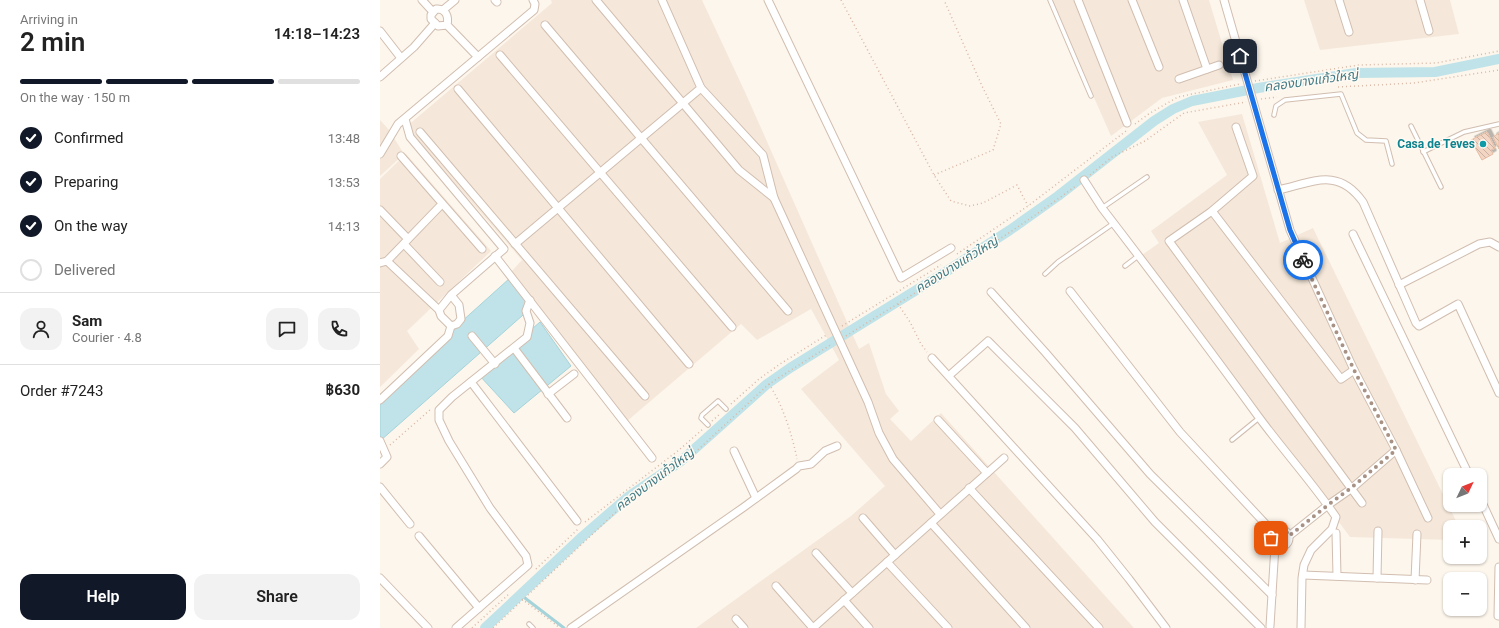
<!DOCTYPE html>
<html lang="en">
<head>
<meta charset="utf-8">
<style>
  :root { --surface:#fff; --page:#f2f2f2; --text:#222; --muted:#767676; --line:#e0e0e0; --accent:#111827 }
  body { margin:0; font-family:Roboto,"Noto Sans Thai",sans-serif; background:var(--page); color:var(--text); height:100vh; display:flex; flex-direction:column; font-size:15px; white-space:nowrap }
  * { box-sizing:border-box; margin:0 }
  p { font-size:13px; color:var(--muted) }
  .icon { flex:none; width:22px; height:22px; fill:none; stroke:currentColor; stroke-width:2; stroke-linecap:round; stroke-linejoin:round }
  .map { position:relative; flex:1; overflow:hidden }
  .drawer { display:flex; flex-direction:column; background:var(--surface); width:380px }
  .drawer>* { flex:none }
  .needle { width:26px; rotate:47deg }
  .fabs { position:absolute; left:1063px; top:468px; display:grid; gap:8px }
  .fabs a { display:grid; place-items:center; width:44px; height:44px; border-radius:8px; background:var(--surface); box-shadow:0 1px 3px #0004; font-size:20px }
  .pin { position:absolute; display:grid; place-items:center; width:34px; height:34px; color:#fff; margin:-17px; border-radius:8px; box-shadow:0 2px 6px #0006 }
  .courier { position:absolute; display:grid; place-items:center; width:40px; height:40px; margin:-20px; border:3px solid #1a73e8; border-radius:50%; background:#fff; color:#222; box-shadow:0 1px 5px #0007 }
  .overview em { font-style:normal; font-weight:600 }
  .overview div { display:flex; flex-direction:column-reverse }
  .overview { display:flex; align-items:center; justify-content:space-between; height:68px; padding:0 20px }
  h1 { font-size:26px; font-weight:600; line-height:30px }
  .bar { display:grid; grid-template-columns:repeat(4,1fr); gap:6px 4px; align-content:center; height:48px; padding:0 20px }
  .bar i { height:5px; border-radius:3px; background:var(--line) }
  .bar .active { background:var(--accent) }
  .bar p { grid-column:span 4 }
  .line { display:flex; align-items:center; gap:10px; padding:0 20px; border-top:1px solid var(--line) }
  .line div { flex:1 }
  .round { display:grid; place-items:center; flex:none; width:42px; height:42px; border-radius:12px; background:var(--page) }
  ol { padding:0 20px; list-style:none }
  li { display:flex; align-items:center; gap:12px; height:44px }
  li p { margin-inline-start:auto }
  li .icon { padding:4px; border-radius:50%; background:var(--accent); color:#fff; stroke-width:4 }
  li:last-child { color:var(--muted) }
  li i { width:22px; height:22px; border:2px solid var(--line); border-radius:50% }
  .cta { display:flex; gap:8px; margin-top:auto; padding:8px 20px }
  .cta a { flex:1; height:46px; border-radius:12px; background:var(--accent); color:#fff; font-size:16px; font-weight:600; line-height:46px; text-align:center }
  .cta a+a { background:var(--page); color:var(--text) }
  main { display:flex; flex:1; min-height:0 }
  .map>svg:first-child { display:block }
  .residential { fill:#f5e8da }
  .water { fill:#bfe3e8; stroke:#a5d3da }
  .lines { fill:none; stroke-linecap:round; stroke-linejoin:round }
  .stream { stroke:#a5d3da; stroke-width:3 }
  .canal { stroke:#bfe3e8; stroke-width:10 }
  .building { fill:url(#building-back-hatch); stroke:#e6bba3; filter:url(#shadow) }
  .lane-casing { stroke:#d1beb0; stroke-width:5.5 }
  .street-casing { stroke:#d1beb0; stroke-width:9 }
  .path { stroke:#d9b8a5; stroke-width:1.5; stroke-dasharray:1 3; stroke-linecap:butt }
  .lane { stroke:#fff; stroke-width:3.5 }
  .street { stroke:#fff; stroke-width:7 }
  .done { stroke:#a89285; stroke-width:4; stroke-dasharray:0 7.2 }
  .route { stroke:#1a73e8; stroke-width:5 }
  .culture-dot { fill:#0f9aa8; stroke:#fffaf3; stroke-width:1.5 }
  .labels { text-anchor:middle; stroke-width:3; stroke-linejoin:round; paint-order:stroke }
  .culture-label { font-size:12px; font-weight:bold; fill:#0d838f; stroke:#fffaf3; text-anchor:end }
  .water-label { font-size:13px; font-style:italic; fill:#437c86; stroke:#fffaf3 }
</style>
</head>
<body>
<main>
<section class="drawer">
<div class="overview"><div><h1>2 min</h1><p>Arriving in</p></div><em>14:18–14:23</em></div>
<div class="bar"><i class="active"></i><i class="active"></i><i class="active"></i><i></i><p>On the way · 150 m</p></div>
<ol>
<li><svg class="icon" aria-label="check" viewBox="0 0 24 24"><path d="M5 12l5 5 9-10"/></svg>Confirmed<p>13:48</p></li>
<li><svg class="icon" aria-label="check" viewBox="0 0 24 24"><path d="M5 12l5 5 9-10"/></svg>Preparing<p>13:53</p></li>
<li><svg class="icon" aria-label="check" viewBox="0 0 24 24"><path d="M5 12l5 5 9-10"/></svg>On the way<p>14:13</p></li>
<li><i></i>Delivered</li>
</ol>
<div class="line" style="height:72px"><a class="round"><svg class="icon" aria-label="person" viewBox="0 0 24 24"><circle cx="12" cy="8" r="4"/><path d="M4 21q1-7 8-7t8 7"/></svg></a><div><b>Sam</b><p>Courier · 4.8</p></div><a class="round"><svg class="icon" aria-label="chat" viewBox="0 0 24 24"><path d="M4 5h16v11H9l-5 4z"/></svg></a><a class="round"><svg class="icon" aria-label="phone" viewBox="0 0 24 24"><path d="M5 4h4l2 5-3 2q2 4 5 5l2-3 5 2v4C11 20 4 13 5 4z"/></svg></a></div>
<div class="line" style="height:52px"><div>Order #7243</div><b>฿630</b></div>
<div class="cta"><a>Help</a><a>Share</a></div>
</section>
<div class="map">
<svg width="1119" height="628" viewBox="0 0 1119 628">
  <defs>
    <pattern id="building-back-hatch" width="6" height="6" patternUnits="userSpaceOnUse"><rect width="6" height="6" fill="#f3d5c3"/><path d="M-1 5l2 2M0 0l6 6M5-1l2 2" fill="none" stroke="#cab0a1"/></pattern>
    <filter id="shadow"><feDropShadow dx="3.5" dy="-3.5" stdDeviation="0" flood-color="#0004"/></filter>
  </defs>
  <rect width="100%" height="100%" fill="#fdf6ec"/>
  <!-- residential -->
  <g class="residential">
    <path d="M171,0h151l43,92 114,257 10,-6 17,51 13,17 -9,8 21,22 30,-28 193,215h-438l155,-112 34,-30 -84,-97 38,-29 -28,-51 -54,31 -16,-16 -115,98 -116,-149 12,-13 -116,-133 146,-124z"/>
    <path d="M671,0h158l24,80 -71,18 -51,38z"/>
    <path d="M924,0h146l9,34 -139,16z"/>
    <path d="M862,114l38,129 33,-15 146,299h-9v13l-100,-3 -208,-282 17,-12 -8,-12 76,-56 -29,-53z"/>
    <path d="M0,120l9,10 15,24 -24,22z"/>
    <path d="M26,154l85,97 -84,80 12,18 -39,38v-208z"/>
  </g>
  <!-- water -->
  <g class="water">
    <path d="M130,278l21,30 -151,133v-46z"/>
    <path d="M160,322l31,44 -57,47 -35,-38z"/>
  </g>
  <g class="lines">
    <!-- stream -->
    <path class="stream" d="M141,595l43,33"/>
    <!-- canal -->
    <path class="canal" d="M105,628l98,-92 45,-39 53,-36 86,-77 23,-16 154,-95 66,-43 48,-34 96,-75 19,-12 19,-8 66,-13 98,-15 79,-1 64,-13"/>
  </g>
  <!-- building -->
  <g class="building">
    <path d="M1107,132l8,16 -4,2 2,4 -11,6 -11,-20z"/>
    <path d="M1119,133v16l-6,-12z"/>
  </g>
  <g class="lines">
    <!-- lane casing -->
    <g class="lane-casing">
      <g id="lane">
        <path d="M670,0l41,96"/>
        <path d="M894,115l2,-9 9,-6 56,-6 16,39 9,7 20,1 6,23"/>
        <path d="M1031,126l30,61"/>
        <path d="M1043,152l41,-20 35,-8"/>
        <path d="M722,208l45,-31"/>
        <path d="M745,266l13,-10"/>
        <path d="M665,274l13,-12 56,-39"/>
        <path d="M328,425l-7,-7 1,-3 16,-14 8,8"/>
        <path d="M852,440l27,-22"/>
        <path d="M149,624l4,4"/>
      </g>
    </g>
    <!-- street casing -->
    <g class="street-casing">
      <g id="street">
        <path d="M42,0l11,12"/>
        <path d="M115,0l2,2"/>
        <path d="M216,0l143,170 35,28 94,204 11,31 14,26 47,55"/>
        <path d="M388,0l133,278 50,-30"/>
        <path d="M698,0l49,123"/>
        <path d="M752,0l27,67"/>
        <path d="M803,0l24,69"/>
        <path d="M844,0l66,230 64,140 42,80 32,68"/>
        <path d="M959,0l10,32"/>
        <path d="M1040,0l9,31"/>
        <path d="M63,10l12,-10"/>
        <path d="M67,25c2,-8 -1,-17 -11,-16l-5,6v4l7,7 9,-1 31,32"/>
        <path d="M165,25l243,286"/>
        <path d="M0,31l21,27"/>
        <path d="M120,55l232,272"/>
        <path d="M0,77l34,-30 21,-24"/>
        <path d="M799,79l40,-14"/>
        <path d="M321,88l62,67 11,43"/>
        <path d="M78,89l231,275"/>
        <path d="M25,119l5,18 94,112 -53,46 -12,15 2,6 10,10 6,-2 4,-5 -2,-14 -8,-10"/>
        <path d="M856,127l17,49 -41,35 -43,30 193,262"/>
        <path d="M40,132l225,264"/>
        <path d="M0,154l18,-30 136,-114 1,-6 -2,-4"/>
        <path d="M21,156l81,93"/>
        <path d="M704,180l18,28c53,69 105,138 156,208 25,34 54,66 78,101l-4,12 -21,21 -7,15 -2,13 -1,50"/>
        <path d="M898,190c36,-8 60,-23 85,12l53,121 3,3 39,-22 41,89"/>
        <path d="M0,210l28,29"/>
        <path d="M832,211l129,168 13,-9"/>
        <path d="M973,234l116,241"/>
        <path d="M24,244l36,38"/>
        <path d="M135,244l186,-156 -39,-88"/>
        <path d="M115,256l157,202"/>
        <path d="M7,261l55,-57"/>
        <path d="M0,263l7,-2 52,49"/>
        <path d="M1019,285l80,-41 11,-2 9,5"/>
        <path d="M690,291l110,141 93,100"/>
        <path d="M611,292l54,60 105,122 122,121"/>
        <path d="M92,336l23,28"/>
        <path d="M134,348l53,70"/>
        <path d="M552,358l165,181 32,40 37,49"/>
        <path d="M572,373l36,-32 87,87 80,94 106,106"/>
        <path d="M91,382l106,139"/>
        <path d="M168,394l26,-20"/>
        <path d="M0,400l68,-64 3,-10"/>
        <path d="M558,420l49,53"/>
        <path d="M0,441l7,16 -7,7"/>
        <path d="M354,451l22,47"/>
        <path d="M0,487l30,37"/>
        <path d="M589,488l130,140"/>
        <path d="M1100,498l19,41"/>
        <path d="M483,518l32,37"/>
        <path d="M551,523l95,105"/>
        <circle cx="900" cy="538" r="9"/>
        <path d="M956,533l1,43"/>
        <path d="M39,536l60,72"/>
        <path d="M909,536l39,-31 23,-16 45,-39"/>
        <path d="M436,553l36,40"/>
        <path d="M507,562l61,66"/>
        <path d="M923,575l124,5"/>
        <path d="M0,578l48,50"/>
        <path d="M997,578l1,-47"/>
        <path d="M1035,580l2,-46"/>
        <path d="M396,586l37,42"/>
        <path d="M464,600l25,28"/>
        <path d="M1118,616l1,-49"/>
        <path d="M356,619l8,9"/>
        <path d="M890,626l5,-80"/>
        <path d="M76,628l72,-63 -2,-9 -36,-48 -41,-67 -10,-21v-10l13,-13 75,-60 3,-14 -4,-12 4,-11"/>
        <path d="M191,628l173,-121 52,-38 3,-3 12,-2 14,-13 12,-5"/>
        <path d="M433,628l191,-170"/>
      </g>
    </g>
    <!-- path -->
    <g class="path">
      <path d="M461,0l93,175 17,26 19,5 13,-3 34,-18 11,21"/>
      <path d="M875,81l104,-16 77,-2 63,-12"/>
      <path d="M958,87l76,-4 85,-13"/>
      <path d="M881,99l16,-2"/>
      <path d="M755,124l15,-11 28,-16 62,-13"/>
      <path d="M554,175l59,-25 8,-26 -19,-38 -38,-86"/>
      <path d="M710,175l22,-18 33,-16 39,-28 62,-11"/>
      <path d="M577,254l71,-48 98,-75"/>
      <path d="M518,304l12,18 11,22 6,8"/>
      <path d="M462,326l99,-61"/>
      <path d="M466,336c78,-49 157,-96 231,-151"/>
      <path d="M389,384c14,22 23,50 28,75"/>
      <path d="M351,404l28,-25 21,-15 48,-30"/>
      <path d="M332,421l9,-8"/>
      <path d="M10,445l41,-36"/>
      <path d="M205,522l94,-72 24,-21"/>
      <path d="M156,569l42,-40"/>
      <path d="M142,599l38,29"/>
      <path d="M92,628l38,-35"/>
      <path d="M113,628l124,-117 71,-52 81,-75 63,-40"/>
    </g>
    <!-- lane -->
    <use href="#lane" class="lane"/>
    <!-- street -->
    <use href="#street" class="street"/>
  </g>
  <g class="lines">
    <!-- done -->
    <path class="done" d="M891,538l3,-6 4,-3 8,2 3,5 39,-31 23,-17 45,-38 -42,-80 -51,-110"/>
    <!-- route -->
    <path class="route" d="M860,56l50,174 13,30"/>
  </g>
  <!-- markers -->
  <circle class="culture-dot" cx="1103" cy="144" r="4"/>
  <g class="labels">
    <!-- culture labels -->
    <g class="culture-label">
      <text x="1095" y="148">Casa de Teves</text>
    </g>
    <!-- water labels -->
    <g class="water-label">
      <text transform="translate(931 80) rotate(-8)" y="5">คลองบางแก้วใหญ่</text>
      <text transform="translate(576 264) rotate(-32)" y="5">คลองบางแก้วใหญ่</text>
      <text transform="translate(274 479) rotate(-37)" y="5">คลองบางแก้วใหญ่</text>
    </g>
  </g>
</svg>
<div class="fabs">
<a><svg class="needle" viewBox="-14 -14 28 28"><path d="M0-13l5 13h-10z" fill="#e53935"/><path d="M0 13l5-13h-10z" fill="#767676"/></svg></a>
<a>+</a>
<a>−</a>
</div>
<div class="pin" style="left:891px;top:538px;background:#ea580c"><svg class="icon" aria-label="bag" viewBox="0 0 24 24"><path d="M5 8h14l-1 12H6zM9 8a3 3 0 0 1 6 0"/></svg></div>
<div class="pin" style="left:860px;top:56px;background:#1f2937"><svg class="icon" aria-label="home" viewBox="0 0 24 24"><path d="M3 11l9-7 9 7M6 9v11h12V9"/></svg></div>
<div class="courier" style="left:923px;top:260px"><svg class="icon" aria-label="bike" viewBox="0 0 24 24"><circle cx="6" cy="16" r="4"/><circle cx="18" cy="16" r="4"/><path d="M6 16l4-8h5l3 8M10 8l3 8H6M13 5h3"/></svg></div>
</div>
</main>
</body>
</html>
